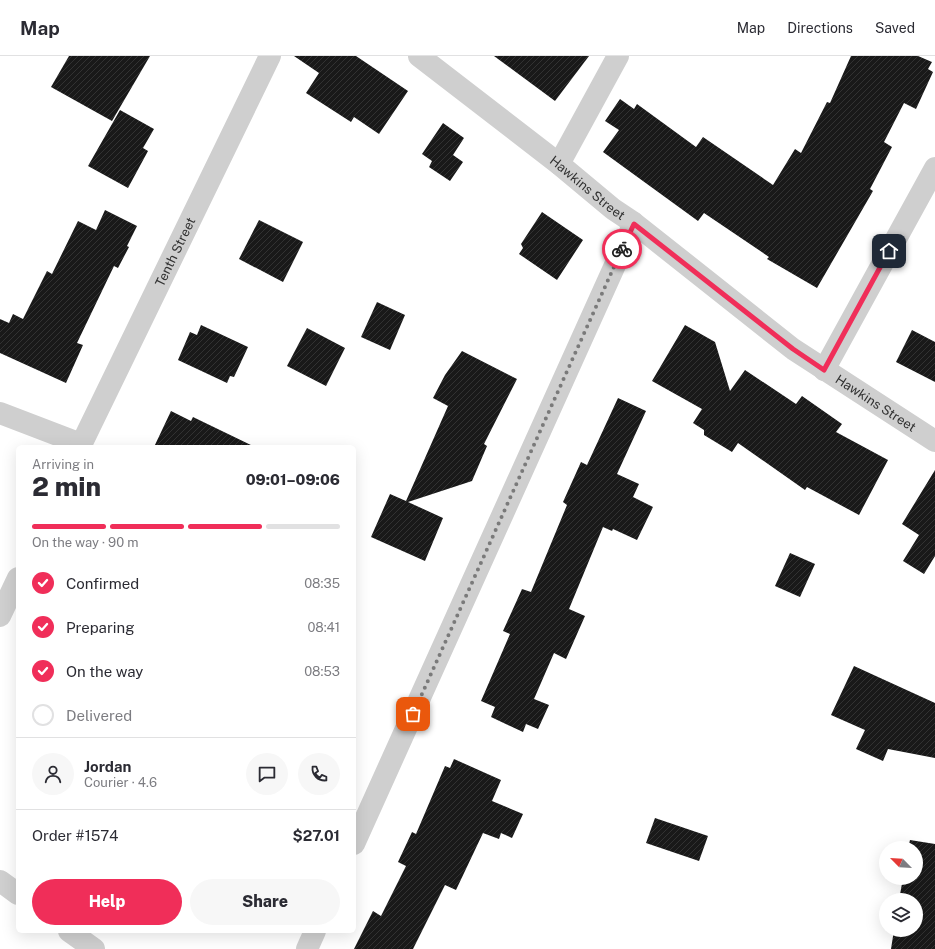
<!DOCTYPE html>
<html lang="en">
<head>
<meta charset="utf-8">
<style>
  :root { --surface:#fff; --page:#f7f7f7; --text:#2b2b33; --muted:#7c7c81; --line:#e1e1e2; --accent:#f02e59 }
  body { margin:0; font-family:"Public Sans",sans-serif; background:var(--page); color:var(--text); height:100vh; display:flex; flex-direction:column; font-size:15px; white-space:nowrap }
  * { box-sizing:border-box; margin:0 }
  p { font-size:13px; color:var(--muted) }
  .icon { flex:none; width:22px; height:22px; fill:none; stroke:currentColor; stroke-width:2; stroke-linecap:round; stroke-linejoin:round }
  .map { position:relative; flex:1; overflow:hidden }
  .side { position:absolute; left:16px; top:389px; width:340px; height:488px; display:flex; flex-direction:column; background:var(--surface); border-radius:6px; box-shadow:0 4px 16px #0002 }
  .side>* { flex:none }
  .needle { width:26px; rotate:294deg }
  .buttons { position:absolute; left:879px; top:785px; display:grid; gap:8px }
  .buttons a { display:grid; place-items:center; width:44px; height:44px; border-radius:50%; background:var(--surface); box-shadow:0 4px 16px #0002; font-size:20px }
  .pin { position:absolute; display:grid; place-items:center; width:34px; height:34px; color:#fff; margin:-17px; border-radius:8px; box-shadow:0 2px 6px #0006 }
  .courier { position:absolute; display:grid; place-items:center; width:40px; height:40px; margin:-20px; border:3px solid #f02e59; border-radius:50%; background:#fff; color:#222; box-shadow:0 1px 5px #0007 }
  .overview em { font-style:normal; font-weight:800 }
  .overview div { display:flex; flex-direction:column-reverse }
  .overview { display:flex; align-items:center; justify-content:space-between; height:68px; padding:0 16px }
  h1 { font-size:26px; font-weight:800; line-height:30px }
  .bar { display:grid; grid-template-columns:repeat(4,1fr); gap:6px 4px; align-content:center; height:48px; padding:0 16px }
  .bar i { height:5px; border-radius:3px; background:var(--line) }
  .bar .on { background:var(--accent) }
  .bar p { grid-column:span 4 }
  .line { display:flex; align-items:center; gap:10px; padding:0 16px; border-top:1px solid var(--line) }
  .line div { flex:1 }
  .round { display:grid; place-items:center; flex:none; width:42px; height:42px; border-radius:21px; background:var(--page) }
  ol { padding:0 16px; list-style:none }
  li { display:flex; align-items:center; gap:12px; height:44px }
  li p { margin-inline-start:auto }
  li .icon { padding:4px; border-radius:50%; background:var(--accent); color:#fff; stroke-width:4 }
  li:last-child { color:var(--muted) }
  li i { width:22px; height:22px; border:2px solid var(--line); border-radius:50% }
  .action { display:flex; gap:8px; margin-top:auto; padding:8px 16px }
  .action a { flex:1; height:46px; border-radius:24px; background:var(--accent); color:#fff; font-size:16px; font-weight:800; line-height:46px; text-align:center }
  .action a+a { background:var(--page); color:var(--text) }
  header { display:flex; align-items:center; gap:24px; box-sizing:border-box; height:56px; padding:0 20px; background:var(--surface); border-bottom:1px solid var(--line) }
  header strong { font-size:19px }
  nav { display:flex; gap:22px; margin-inline-start:auto; font-size:14px }
  .map>svg:first-child { display:block }
  .building { fill:url(#building-hatch) }
  .lines { fill:none; stroke-linecap:round; stroke-linejoin:round }
  .street { stroke:#cfcfcf; stroke-width:22 }
  .done { stroke:#7a7a7a; stroke-width:4; stroke-dasharray:0 7.2 }
  .route { stroke:#f02e59; stroke-width:5 }
  .labels { text-anchor:middle; stroke-width:4; stroke-linejoin:round; paint-order:stroke }
  .street-label { font-size:13px; fill:#323232; stroke:#fff }
</style>
</head>
<body>
<header>
<strong>Map</strong>
<nav><a>Map</a><a>Directions</a><a>Saved</a></nav>
</header>
<div class="map">
<svg width="935" height="893" viewBox="0 0 935 893">
  <defs>
    <pattern id="building-hatch" width="6" height="6" patternUnits="userSpaceOnUse"><rect width="6" height="6" fill="#191919"/><path d="M-1 1l2-2M0 6l6-6M5 7l2-2" fill="none" stroke="#323232"/></pattern>
  </defs>
  <rect width="100%" height="100%" fill="#fff"/>
  <!-- building -->
  <g class="building">
    <path d="M69,0h81l-38,65 -61,-34z"/>
    <path d="M294,0h62l52,35 -29,43 -25,-17 -3,5 -45,-29 13,-20z"/>
    <path d="M494,0h95l-34,45z"/>
    <path d="M851,0h67l14,6 -4,7 5,3 -17,37 -12,-6 -20,39 8,5 -22,42 3,2 -56,97 -50,-29 2,-2 -65,-44 -6,8 -95,-69 16,-22 -14,-9 15,-22 14,10 3,-5 59,43 7,-10 70,48 22,-36 6,4 26,-51 3,1z"/>
    <path d="M120,54l34,19 -11,19 5,3 -20,37 -40,-22z"/>
    <path d="M443,67l21,15 -11,17 10,7 -13,19 -21,-14 3,-6 -10,-7z"/>
    <path d="M105,154l32,16 -10,20 2,1 -11,21 -4,-2 -37,77 6,2 -17,38 -66,-30v-34l9,4 4,-9 10,5 24,-48 5,3 26,-53 18,9z"/>
    <path d="M542,156l41,28 -26,40 -38,-26 4,-6 -2,-4z"/>
    <path d="M259,164l44,22 -20,40 -44,-23z"/>
    <path d="M377,246l28,13 -15,35 -29,-13z"/>
    <path d="M201,269l47,22 -14,30 -4,-1 -3,7 -49,-23 12,-28 7,3z"/>
    <path d="M685,269l30,17 15,49 15,-21 51,34 6,-8 40,28 -6,8 52,28 -29,55 -52,-28 -2,3 -67,-47 -6,9 -28,-17v-5l-11,-7 9,-14 -50,-28z"/>
    <path d="M307,272l38,20 -19,38 -39,-20z"/>
    <path d="M912,274l23,12v40l-39,-20z"/>
    <path d="M462,295l55,28 -33,65 3,2 -15,35 -64,21 35,16 -18,43 -54,-24 19,-43 16,7 42,-95 -15,-8 12,-23z"/>
    <path d="M618,342l28,13 -29,63 22,10 -6,13 20,10 -16,33 -24,-11 -1,2 -9,-4 -34,82 16,7 -19,43 -12,-6 -20,46 15,6 -11,24 -12,-5 -3,8 -32,-15 4,-10 -14,-6 29,-67 -7,-3 19,-42 9,3 36,-87 -4,-3 18,-40 6,3z"/>
    <path d="M171,355l20,10 2,-4 62,30h-101z"/>
    <path d="M935,414v86l-11,18 -21,-13 16,-26 -17,-11z"/>
    <path d="M790,497l25,11 -15,33 -25,-11z"/>
    <path d="M854,610l81,37v55l-47,-9 -5,12 -27,-12 9,-19 -34,-15z"/>
    <path d="M454,703l47,21 -9,21 31,13 -11,24 -11,-5 -2,6 -16,-6 -27,57 -11,-5 -32,64h-59l19,-38 8,5 25,-50 -8,-4 14,-30 4,2 29,-68 5,2z"/>
    <path d="M655,762l53,18 -9,25 -53,-18z"/>
    <path d="M910,784l25,4v105h-44l3,-19h22v-30h-17l4,-22h13v-30h-8z"/>
  </g>
  <g class="lines">
    <!-- street -->
    <g class="street">
      <path id="s1" d="M419,0l140,108 54,45 21,14 159,126 142,92"/>
      <path d="M559,108l59,-108"/>
      <path d="M824,314l111,-202"/>
      <path d="M0,357l81,31"/>
      <path id="s2" d="M80,391l190,-391"/>
      <path d="M0,560l18,-38"/>
      <path d="M354,788l280,-621"/>
      <path d="M0,825l18,13"/>
      <path d="M69,875l25,18"/>
      <path d="M307,893l8,-18"/>
    </g>
  </g>
  <g class="lines">
    <!-- done -->
    <path class="done" d="M413,658l209,-465"/>
    <!-- route -->
    <path class="route" d="M622,193l12,-25 159,125 31,21 65,-119"/>
  </g>
  <g class="labels">
    <!-- street labels -->
    <g class="street-label">
      <text dy="5" stroke="none"><textPath href="#s1" startOffset="214">Hawkins Street</textPath></text>
      <text dy="5" stroke="none"><textPath href="#s2" startOffset="217">Tenth Street</textPath></text>
      <text dy="5" stroke="none"><textPath href="#s1" startOffset="574">Hawkins Street</textPath></text>
    </g>
  </g>
</svg>
<div class="buttons">
<a><svg class="needle" viewBox="-14 -14 28 28"><path d="M0-13l5 13h-10z" fill="#e53935"/><path d="M0 13l5-13h-10z" fill="#7c7c81"/></svg></a>
<a><svg class="icon" aria-label="layers" viewBox="0 0 24 24"><path d="M12 4l9 5-9 5-9-5zM3 14l9 5 9-5"/></svg></a>
</div>
<div class="pin" style="left:413px;top:658px;background:#ea580c"><svg class="icon" aria-label="bag" viewBox="0 0 24 24"><path d="M5 8h14l-1 12H6zM9 8a3 3 0 0 1 6 0"/></svg></div>
<div class="pin" style="left:889px;top:195px;background:#1f2937"><svg class="icon" aria-label="home" viewBox="0 0 24 24"><path d="M3 11l9-7 9 7M6 9v11h12V9"/></svg></div>
<div class="courier" style="left:622px;top:193px"><svg class="icon" aria-label="bike" viewBox="0 0 24 24"><circle cx="6" cy="16" r="4"/><circle cx="18" cy="16" r="4"/><path d="M6 16l4-8h5l3 8M10 8l3 8H6M13 5h3"/></svg></div>
<section class="side">
<div class="overview"><div><h1>2 min</h1><p>Arriving in</p></div><em>09:01–09:06</em></div>
<div class="bar"><i class="on"></i><i class="on"></i><i class="on"></i><i></i><p>On the way · 90 m</p></div>
<ol>
<li><svg class="icon" aria-label="check" viewBox="0 0 24 24"><path d="M5 12l5 5 9-10"/></svg>Confirmed<p>08:35</p></li>
<li><svg class="icon" aria-label="check" viewBox="0 0 24 24"><path d="M5 12l5 5 9-10"/></svg>Preparing<p>08:41</p></li>
<li><svg class="icon" aria-label="check" viewBox="0 0 24 24"><path d="M5 12l5 5 9-10"/></svg>On the way<p>08:53</p></li>
<li><i></i>Delivered</li>
</ol>
<div class="line" style="height:72px"><a class="round"><svg class="icon" aria-label="person" viewBox="0 0 24 24"><circle cx="12" cy="8" r="4"/><path d="M4 21q1-7 8-7t8 7"/></svg></a><div><b>Jordan</b><p>Courier · 4.6</p></div><a class="round"><svg class="icon" aria-label="chat" viewBox="0 0 24 24"><path d="M4 5h16v11H9l-5 4z"/></svg></a><a class="round"><svg class="icon" aria-label="phone" viewBox="0 0 24 24"><path d="M5 4h4l2 5-3 2q2 4 5 5l2-3 5 2v4C11 20 4 13 5 4z"/></svg></a></div>
<div class="line" style="height:52px"><div>Order #1574</div><b>$27.01</b></div>
<div class="action"><a>Help</a><a>Share</a></div>
</section>
</div>
</body>
</html>
